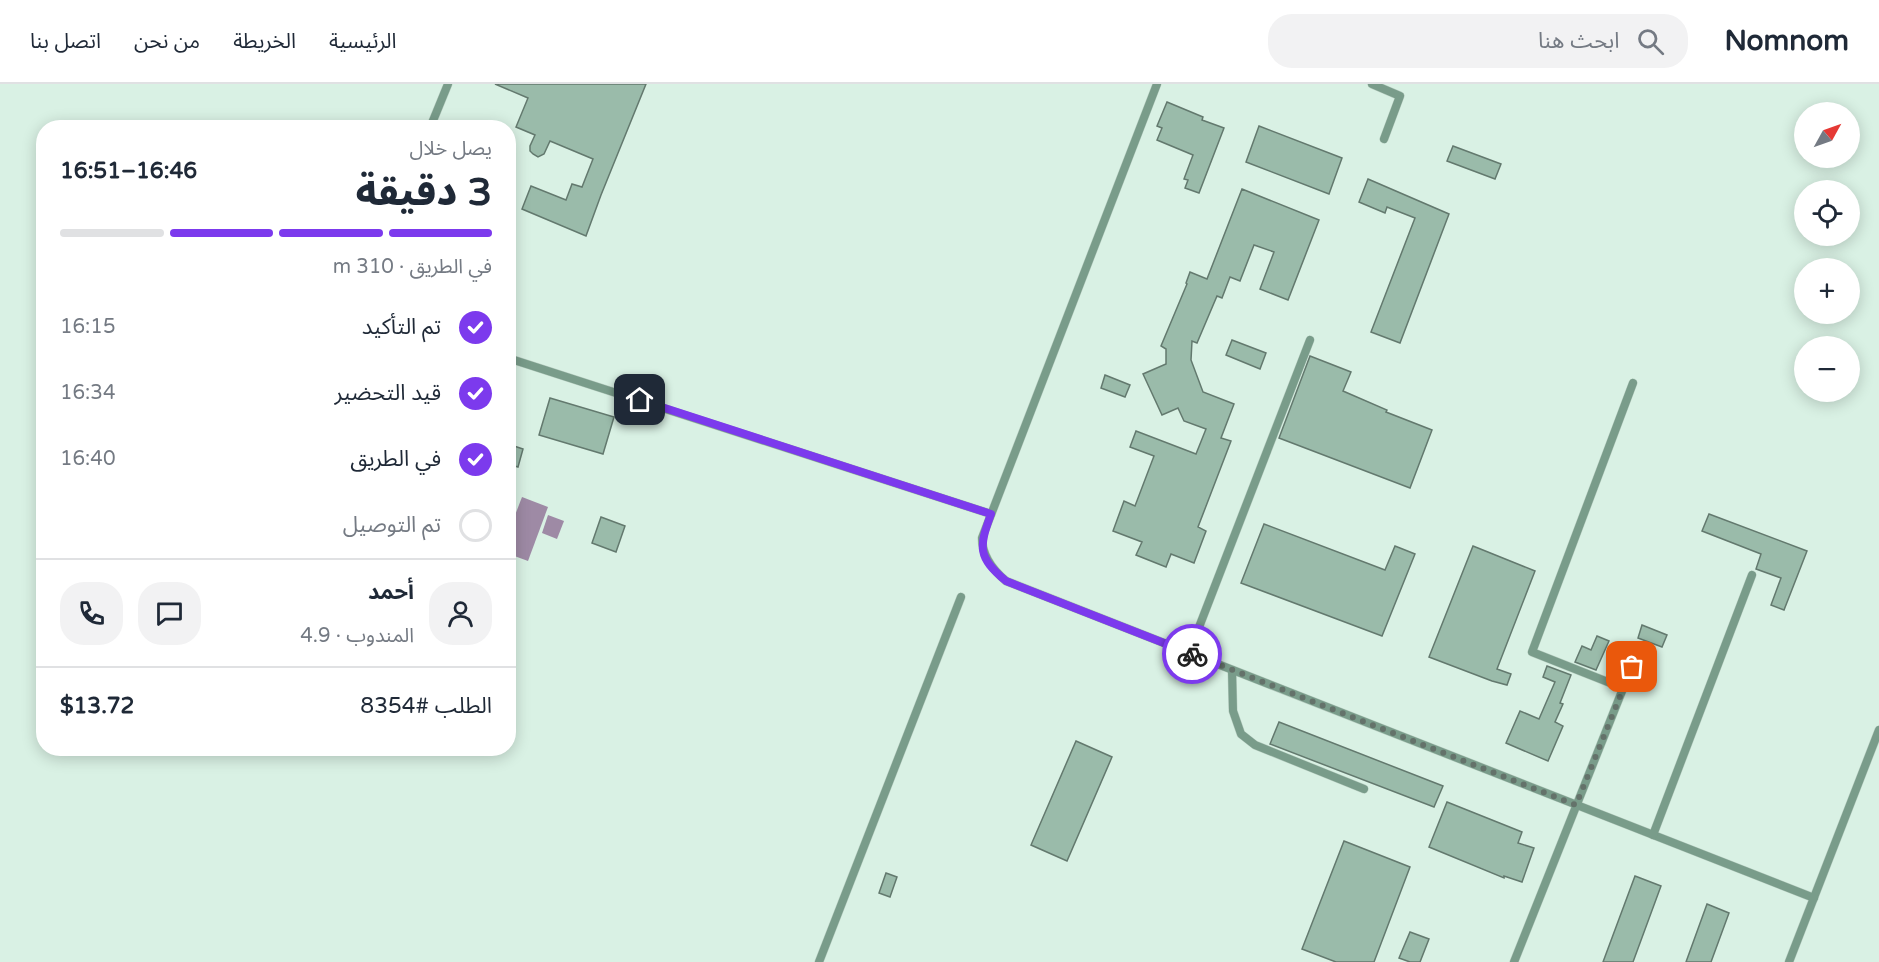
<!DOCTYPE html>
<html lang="ar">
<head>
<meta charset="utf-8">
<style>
  :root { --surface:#fff; --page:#f2f2f3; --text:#1f2937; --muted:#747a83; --line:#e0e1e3; --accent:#7c3aed }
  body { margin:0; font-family:"Varela Round","Noto Sans Arabic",sans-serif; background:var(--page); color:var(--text); direction:rtl; height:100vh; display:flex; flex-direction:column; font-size:22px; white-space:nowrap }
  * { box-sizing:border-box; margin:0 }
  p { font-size:20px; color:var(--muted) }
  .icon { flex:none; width:33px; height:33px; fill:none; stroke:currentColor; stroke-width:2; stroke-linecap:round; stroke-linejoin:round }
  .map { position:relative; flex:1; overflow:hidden; direction:ltr }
  .details { position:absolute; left:36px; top:36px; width:480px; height:636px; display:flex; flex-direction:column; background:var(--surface); border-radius:24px; box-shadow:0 3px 15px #0003; direction:rtl }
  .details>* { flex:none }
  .needle { width:39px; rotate:50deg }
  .buttons { position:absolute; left:1794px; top:18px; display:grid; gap:12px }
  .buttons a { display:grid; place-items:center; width:66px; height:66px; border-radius:50%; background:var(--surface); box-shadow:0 3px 15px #0003; font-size:30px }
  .pin { position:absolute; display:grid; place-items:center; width:51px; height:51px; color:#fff; margin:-26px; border-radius:12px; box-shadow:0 3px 9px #0006 }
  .courier { position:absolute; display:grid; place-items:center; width:60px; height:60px; margin:-30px; border:4px solid #7c3aed; border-radius:50%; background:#fff; color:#222; box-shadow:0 2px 8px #0007 }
  .head em { font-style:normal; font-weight:800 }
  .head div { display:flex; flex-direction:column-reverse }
  .head { display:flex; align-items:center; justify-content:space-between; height:102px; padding:0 24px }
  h1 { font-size:39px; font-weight:800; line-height:45px }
  .bar { display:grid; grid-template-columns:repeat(4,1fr); gap:9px 6px; align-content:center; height:72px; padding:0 24px }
  .bar i { height:8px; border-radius:4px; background:var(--line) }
  .bar .current { background:var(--accent) }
  .bar p { grid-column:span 4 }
  .line { display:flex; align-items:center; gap:15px; padding:0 24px; border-top:2px solid var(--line) }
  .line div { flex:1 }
  .round { display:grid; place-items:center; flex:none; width:63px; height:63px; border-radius:24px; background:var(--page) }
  ol { padding:0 24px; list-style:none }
  li { display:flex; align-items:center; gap:18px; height:66px }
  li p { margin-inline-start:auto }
  li .icon { padding:6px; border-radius:50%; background:var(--accent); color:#fff; stroke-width:4 }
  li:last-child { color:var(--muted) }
  li i { width:33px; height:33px; border:3px solid var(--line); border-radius:50% }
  header { display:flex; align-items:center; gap:36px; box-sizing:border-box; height:84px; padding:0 30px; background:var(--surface); border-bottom:2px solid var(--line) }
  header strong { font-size:28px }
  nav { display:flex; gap:33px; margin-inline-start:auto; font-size:21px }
  .search { width:420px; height:54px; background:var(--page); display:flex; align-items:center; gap:15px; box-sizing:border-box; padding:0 21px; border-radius:24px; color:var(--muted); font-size:22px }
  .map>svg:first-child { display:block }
  .water { fill:#9e8aa5 }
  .building { fill:#9abbaa; stroke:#63796e; stroke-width:1.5 }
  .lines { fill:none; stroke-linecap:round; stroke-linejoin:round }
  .service-casing { stroke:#b9cec2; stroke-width:9 }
  .service { stroke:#799c8a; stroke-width:8 }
  .done { stroke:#64726a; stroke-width:6; stroke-dasharray:0 10.8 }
  .route { stroke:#7c3aed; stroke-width:8 }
</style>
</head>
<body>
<header>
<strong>Nomnom</strong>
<div class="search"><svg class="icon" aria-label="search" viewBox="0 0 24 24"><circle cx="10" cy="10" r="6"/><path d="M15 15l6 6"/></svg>ابحث هنا</div>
<nav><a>الرئيسية</a><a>الخريطة</a><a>من نحن</a><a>اتصل بنا</a></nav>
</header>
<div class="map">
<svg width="1879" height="878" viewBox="0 0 1879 878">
  <rect width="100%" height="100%" fill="#d9f1e4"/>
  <!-- water -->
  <g class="water">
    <path d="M522,413l26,10 -20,54 -19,-7v-23z"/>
    <path d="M548,431l16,6 -7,18 -15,-6z"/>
  </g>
  <!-- building -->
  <g class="building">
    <path d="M495,0h151l-45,111 -15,41 -64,-27 9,-23 35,14 6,-16 10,3 11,-28 -43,-18 -6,13 -6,3 -5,-3 -3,-3v-5l5,-11 -19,-8 12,-29z"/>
    <path d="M1167,18l36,15 -1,3 22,8 -25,65 -14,-5 3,-8 -4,-1 9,-24 -36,-15 5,-12 -5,-2z"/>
    <path d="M1259,42l83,32 -13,36 -83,-32z"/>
    <path d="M1453,62l48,18 -6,15 -48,-18z"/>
    <path d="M1368,95l81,35 -49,129 -29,-11 44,-114 -28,-11 -2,6 -26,-11z"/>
    <path d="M1242,105l77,31 -31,80 -28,-11 14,-37 -20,-7 -14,36 -10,-4 -8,21 -5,-2 -20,47 -5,-2 -1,19 12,32 31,12 -13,34 10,3 -33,86 8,4 -12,32 -23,-9 -5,13 -30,-12 6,-13 -29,-11 11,-30 11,5 19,-50 -24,-9 6,-16 60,23 10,-25 -22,-8 -6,-13 -16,7 -19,-41 23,-10v-15l-5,-3 26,-62 -1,-1 4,-11 17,7z"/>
    <path d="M1232,256l34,13 -6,16 -34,-14z"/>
    <path d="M1310,272l41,16 -8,19 44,19 -1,2 46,18 -22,58 -131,-50z"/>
    <path d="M1105,291l25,10 -5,12 -24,-9z"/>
    <path d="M550,314l64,19 -11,37 -64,-19z"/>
    <path d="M511,361l12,4 -5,18 -10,-3z"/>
    <path d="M1709,430l98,37 -23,59 -13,-5 10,-27 -25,-9 5,-15 -59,-23z"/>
    <path d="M601,433l24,9 -9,26 -24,-9z"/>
    <path d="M1264,440l121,46 10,-24 20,8 -33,82 -141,-53z"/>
    <path d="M1473,462l62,25 -38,98 14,5 -4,11 -15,-4 -63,-24z"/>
    <path d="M1642,541l25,10 -5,12 -24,-9z"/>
    <path d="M1597,552l12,5 -13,29 -21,-8 7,-16 9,4z"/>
    <path d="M1547,582l24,9 -11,28 3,1 -8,18 8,4 -15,35 -42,-18 14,-32 19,8 16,-37 -12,-5z"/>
    <path d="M1279,638l164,64 -9,21 -164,-63z"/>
    <path d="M1076,657l36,16 -45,104 -36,-16z"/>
    <path d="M1447,718l75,30 -4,11 16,5 -12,34 -18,-6v2l-75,-31z"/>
    <path d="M1344,757l66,26 -36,95h-38l-34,-13z"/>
    <path d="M886,789l11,4 -7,20 -11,-4z"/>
    <path d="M1635,792l26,10 -28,76h-30z"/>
    <path d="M1707,820l22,9 -18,49h-25z"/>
    <path d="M1410,848l19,7 -9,23h-10l-11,-4z"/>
  </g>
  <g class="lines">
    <!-- service casing -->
    <g class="service-casing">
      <g id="service">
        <path d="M1157,0l-175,454c0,18 11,32 24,43l808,317"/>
        <path d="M1372,0l28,12 -16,43"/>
        <path d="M430,44l18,-44"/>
        <path d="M508,274l483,156"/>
        <path d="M1189,569l121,-313"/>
        <path d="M1232,586l1,41 8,23 14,11 109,44"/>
        <path d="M1623,604l-91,-36 101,-269"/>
        <path d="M1653,751l99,-260"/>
        <path d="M819,878l142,-365"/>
        <path d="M1514,878l126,-316"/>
        <path d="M1789,878l90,-232"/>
      </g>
    </g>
    <!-- service -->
    <use href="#service" class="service"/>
  </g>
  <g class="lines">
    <!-- done -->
    <path class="done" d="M1192,570l384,151 56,-138"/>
    <!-- route -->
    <path class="route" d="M640,316l351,114c-12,33 -14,43 15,67l186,73"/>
  </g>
</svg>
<div class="buttons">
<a><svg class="needle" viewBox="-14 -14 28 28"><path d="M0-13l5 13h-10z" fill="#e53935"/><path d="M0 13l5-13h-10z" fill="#747a83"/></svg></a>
<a><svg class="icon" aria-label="locate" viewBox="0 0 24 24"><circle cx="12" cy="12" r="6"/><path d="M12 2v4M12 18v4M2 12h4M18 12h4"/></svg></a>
<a>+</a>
<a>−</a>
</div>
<div class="pin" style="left:1632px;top:583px;background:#ea580c"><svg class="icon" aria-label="bag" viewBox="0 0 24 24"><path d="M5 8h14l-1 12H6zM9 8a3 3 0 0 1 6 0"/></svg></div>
<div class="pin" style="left:640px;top:316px;background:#1f2937"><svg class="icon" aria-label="home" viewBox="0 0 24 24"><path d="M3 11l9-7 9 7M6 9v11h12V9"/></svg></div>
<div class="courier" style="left:1192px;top:570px"><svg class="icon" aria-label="bike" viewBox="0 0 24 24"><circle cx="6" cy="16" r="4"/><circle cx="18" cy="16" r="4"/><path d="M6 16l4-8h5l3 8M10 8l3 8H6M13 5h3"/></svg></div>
<section class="details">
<div class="head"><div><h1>3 دقيقة</h1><p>يصل خلال</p></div><em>16:46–16:51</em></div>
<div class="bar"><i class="current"></i><i class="current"></i><i class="current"></i><i></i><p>في الطريق · 310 m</p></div>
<ol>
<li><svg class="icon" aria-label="check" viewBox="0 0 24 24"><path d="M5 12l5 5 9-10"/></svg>تم التأكيد<p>16:15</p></li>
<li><svg class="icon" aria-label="check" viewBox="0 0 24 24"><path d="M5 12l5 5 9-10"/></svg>قيد التحضير<p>16:34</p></li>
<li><svg class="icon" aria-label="check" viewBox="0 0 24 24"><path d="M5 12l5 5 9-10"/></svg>في الطريق<p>16:40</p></li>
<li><i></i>تم التوصيل</li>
</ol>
<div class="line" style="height:108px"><a class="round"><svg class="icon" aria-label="person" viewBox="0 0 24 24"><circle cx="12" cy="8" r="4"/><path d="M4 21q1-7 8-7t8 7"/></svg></a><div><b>أحمد</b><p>المندوب · 4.9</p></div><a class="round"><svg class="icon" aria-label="chat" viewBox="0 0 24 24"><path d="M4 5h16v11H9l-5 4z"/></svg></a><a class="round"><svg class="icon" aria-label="phone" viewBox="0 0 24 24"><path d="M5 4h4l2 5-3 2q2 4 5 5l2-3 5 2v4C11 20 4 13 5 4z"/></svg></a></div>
<div class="line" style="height:78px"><div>الطلب #8354</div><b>$13.72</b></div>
</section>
</div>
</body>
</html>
